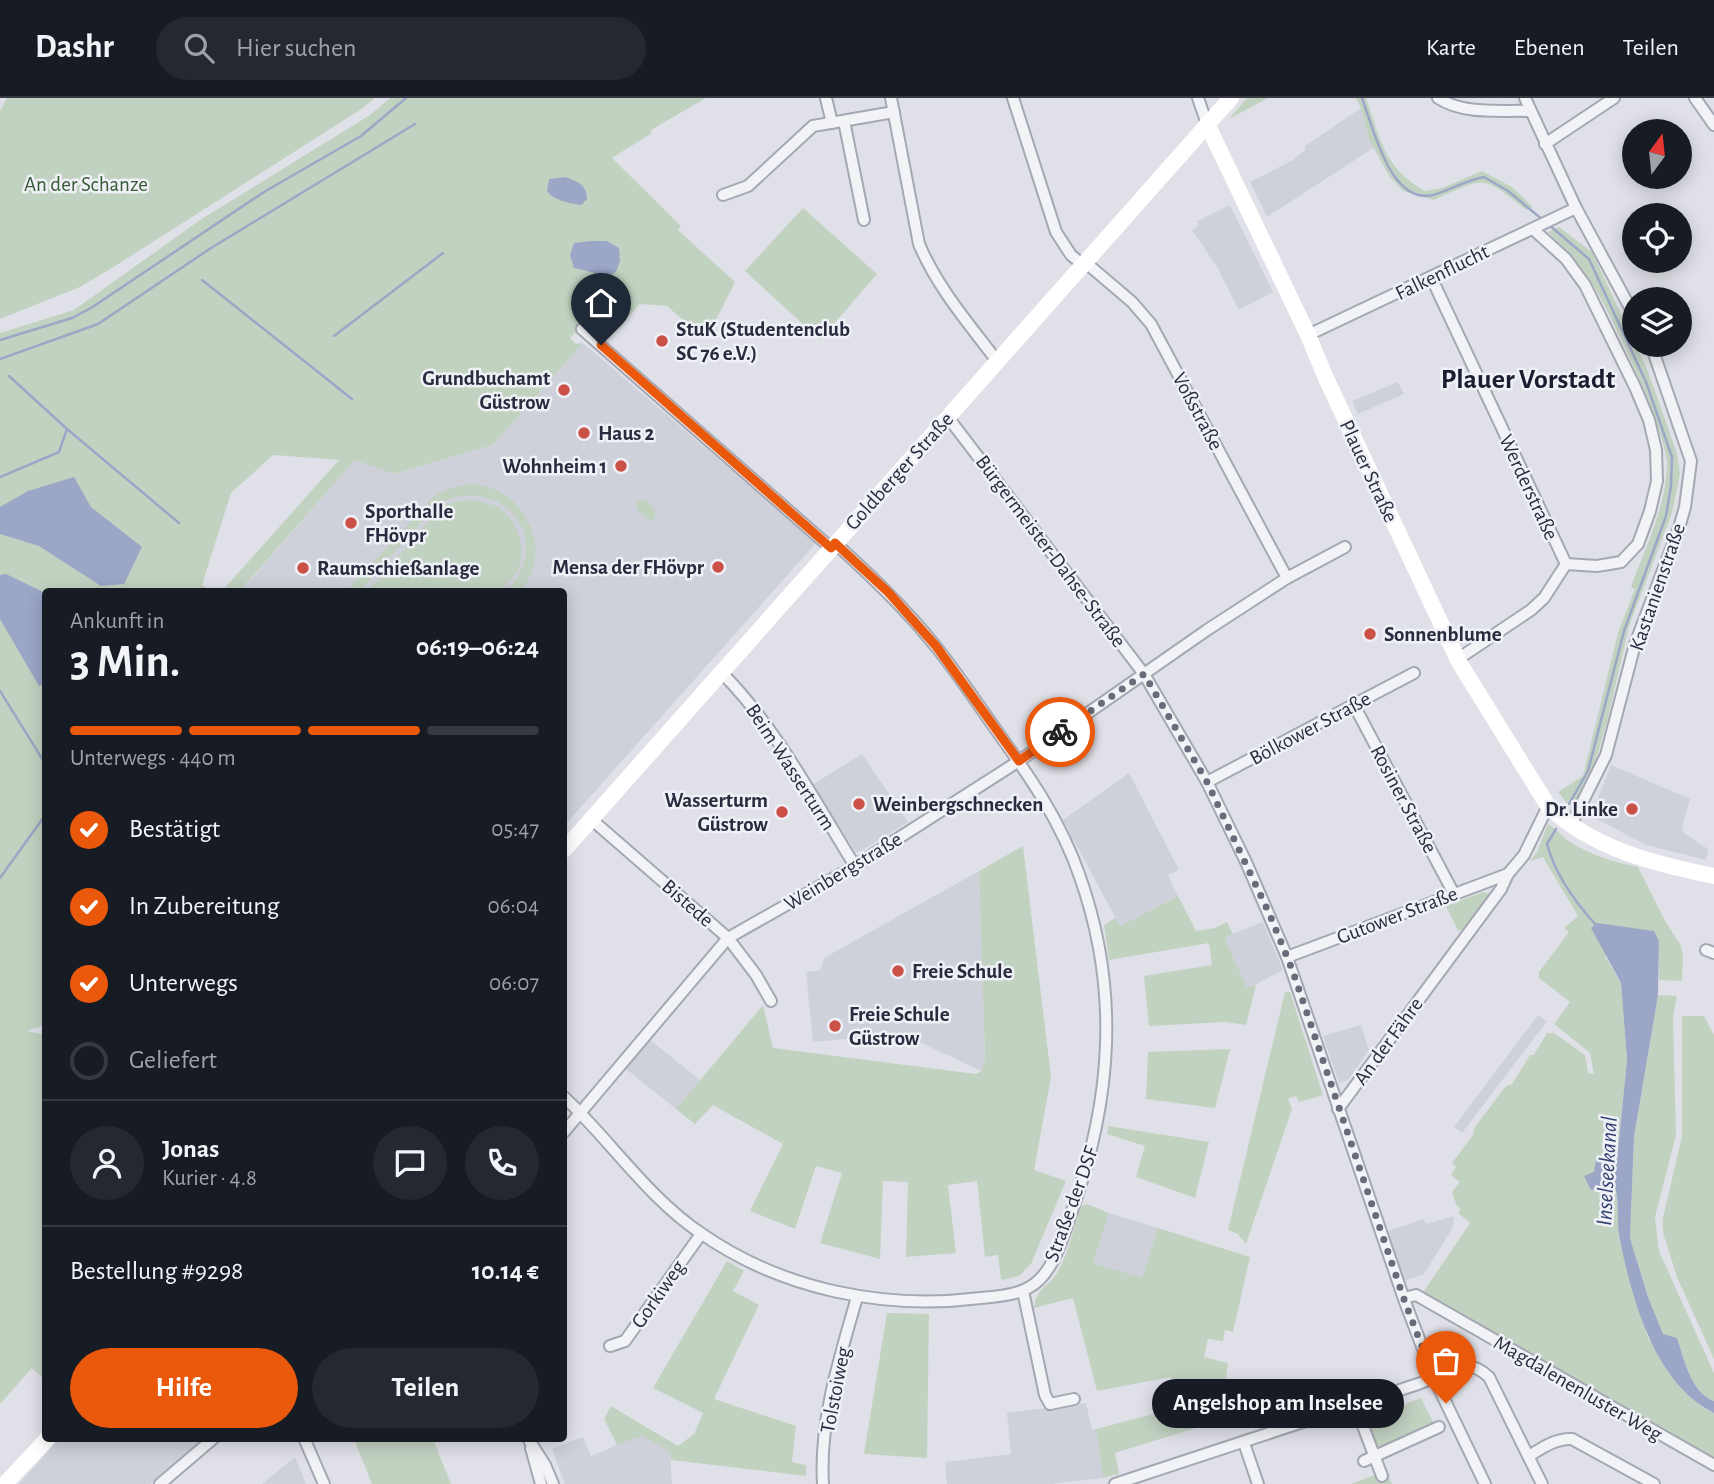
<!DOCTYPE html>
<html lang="de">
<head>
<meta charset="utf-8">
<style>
  :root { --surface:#171b24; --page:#242831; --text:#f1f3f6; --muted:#9ea1a6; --line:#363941; --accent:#ea580c }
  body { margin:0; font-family:"Alegreya Sans",sans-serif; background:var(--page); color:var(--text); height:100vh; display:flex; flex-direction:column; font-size:26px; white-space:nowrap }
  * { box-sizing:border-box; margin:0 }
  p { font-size:23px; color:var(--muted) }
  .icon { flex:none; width:38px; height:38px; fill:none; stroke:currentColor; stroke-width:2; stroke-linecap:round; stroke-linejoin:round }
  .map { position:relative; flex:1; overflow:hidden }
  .side { position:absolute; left:42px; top:490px; width:525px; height:854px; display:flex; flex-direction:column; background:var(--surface); border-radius:7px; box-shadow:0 4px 18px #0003 }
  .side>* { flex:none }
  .needle { width:46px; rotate:15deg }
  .buttons { position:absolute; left:1622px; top:21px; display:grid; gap:14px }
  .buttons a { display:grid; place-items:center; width:70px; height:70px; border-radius:50%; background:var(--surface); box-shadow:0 4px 18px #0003; font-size:35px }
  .pin { position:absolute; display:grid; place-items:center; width:60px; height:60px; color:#fff; margin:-72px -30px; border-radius:50% 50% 50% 0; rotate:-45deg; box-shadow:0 0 7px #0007 }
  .pin .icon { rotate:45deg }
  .courier { position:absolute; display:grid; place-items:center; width:70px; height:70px; margin:-35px; border:5px solid #ea580c; border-radius:50%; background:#fff; color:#222; box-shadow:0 2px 9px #0007 }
  .bubble { position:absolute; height:49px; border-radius:24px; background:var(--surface); box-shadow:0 4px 18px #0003; font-size:23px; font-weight:700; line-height:49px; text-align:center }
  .headline em { font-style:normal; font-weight:700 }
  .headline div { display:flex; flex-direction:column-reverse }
  .headline { display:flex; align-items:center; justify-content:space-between; height:119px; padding:0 28px }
  h1 { font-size:46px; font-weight:700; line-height:52px }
  .bar { display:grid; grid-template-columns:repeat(4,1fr); gap:10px 7px; align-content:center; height:84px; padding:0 28px }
  .bar i { height:9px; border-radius:5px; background:var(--line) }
  .bar .active { background:var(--accent) }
  .bar p { grid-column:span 4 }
  .line { display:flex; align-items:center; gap:18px; padding:0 28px; border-top:2px solid var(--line) }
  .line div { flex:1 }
  .round { display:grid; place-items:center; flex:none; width:74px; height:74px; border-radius:37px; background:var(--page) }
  ol { padding:0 28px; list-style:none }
  li { display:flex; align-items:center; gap:21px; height:77px }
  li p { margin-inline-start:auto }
  li .icon { padding:7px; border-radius:50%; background:var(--accent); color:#fff; stroke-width:4 }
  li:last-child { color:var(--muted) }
  li i { width:38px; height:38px; border:4px solid var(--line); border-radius:50% }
  .primary-button { display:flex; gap:14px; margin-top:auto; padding:14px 28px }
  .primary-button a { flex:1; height:80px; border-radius:42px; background:var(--accent); color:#fff; font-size:28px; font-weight:700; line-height:80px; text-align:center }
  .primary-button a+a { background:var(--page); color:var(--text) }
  header { display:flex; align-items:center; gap:42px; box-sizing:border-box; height:98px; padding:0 35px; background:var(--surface); border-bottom:2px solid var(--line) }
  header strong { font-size:33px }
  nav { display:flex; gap:38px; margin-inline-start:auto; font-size:24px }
  .search { width:490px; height:63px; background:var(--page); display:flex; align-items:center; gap:18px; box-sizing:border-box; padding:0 24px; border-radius:38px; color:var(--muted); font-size:26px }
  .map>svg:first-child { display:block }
  .built { fill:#ced0da }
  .green { fill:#c2d2c1 }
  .water { fill:#9ca7c7 }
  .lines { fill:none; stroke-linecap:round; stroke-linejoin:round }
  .stream { stroke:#9ca7c7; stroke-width:2.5 }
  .street-casing { stroke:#a5a7b2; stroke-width:14 }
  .street { stroke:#f2f3f7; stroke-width:10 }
  .secondary { stroke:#fff; stroke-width:16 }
  .done { stroke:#696b7a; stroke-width:7; stroke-dasharray:0 12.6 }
  .route { stroke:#ea580c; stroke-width:9 }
  .poi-dot { fill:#ca5048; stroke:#eff1f6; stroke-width:2.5 }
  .labels { text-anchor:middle; stroke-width:5; stroke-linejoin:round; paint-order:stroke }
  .park-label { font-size:21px; fill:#375b37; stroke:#eff1f6 }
  .street-label { font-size:21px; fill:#292c3f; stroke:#eff1f6 }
  .poi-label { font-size:21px; font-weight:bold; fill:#292c3f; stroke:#eff1f6; text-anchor:start }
  .water-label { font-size:23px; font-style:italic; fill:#344272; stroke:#eff1f6 }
  .district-label { font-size:28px; font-weight:bold; fill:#1b1e30; stroke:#eff1f6 }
</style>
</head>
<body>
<header>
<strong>Dashr</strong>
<div class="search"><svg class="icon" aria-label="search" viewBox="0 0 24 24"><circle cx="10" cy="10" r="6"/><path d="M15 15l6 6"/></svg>Hier suchen</div>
<nav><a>Karte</a><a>Ebenen</a><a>Teilen</a></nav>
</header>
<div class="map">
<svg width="1714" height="1386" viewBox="0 0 1714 1386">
  <rect width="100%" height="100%" fill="#e0e1e8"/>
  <!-- built -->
  <g class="built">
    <path d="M1361,10l8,31 6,8 -108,70 -17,-35 43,-22 13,-11 -1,-3z"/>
    <path d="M1230,107l43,87 -34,18 -22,-43 -25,-37 7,-5 -2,-4z"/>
    <path d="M583,245l233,200 -252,283v-234h-324l115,-132 40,14 98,-29z"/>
    <path d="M1398,284l6,12 -46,20 -6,-13z"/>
    <path d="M862,656l46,68 -47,29 -5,1 -44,-67z"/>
    <path d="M1611,667l79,34 -8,28 2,6 24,16 -2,11 -60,-15 -55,-29z"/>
    <path d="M1129,675l50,97 -11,5 10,21 -58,30 -57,-106z"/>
    <path d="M979,773l6,189 -3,11 -80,-37 -89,8 -7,-70 15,-2 3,-12z"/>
    <path d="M1263,824l20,48 -36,19 -22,-52z"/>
    <path d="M1538,917l9,6 -85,112 -8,-6z"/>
    <path d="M1361,927l8,25 -21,30 -9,3 -16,-47z"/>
    <path d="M650,942l50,40 -24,29 -50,-40z"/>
    <path d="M1109,1115l49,15 -16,51 -49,-16z"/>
    <path d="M1454,1118l-1,11 -29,47 -20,7 -16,-50 36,-12 2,5z"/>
    <path d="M1086,1305l6,27 4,-1 7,49 -52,6h-104l-2,-22 66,-8 -4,-41z"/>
    <path d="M641,1337l29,16 2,33h-107l-13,-35 31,-12 8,19z"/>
    <path d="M59,1341v-1l145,1 -54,45h-131z"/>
    <path d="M295,1359l11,27h-44z"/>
  </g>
  <!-- green -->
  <g class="green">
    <path d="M7,0h368l-12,10 -251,160 -32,19 -80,32v-208z"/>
    <path d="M390,0h316l-55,32 1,3 -40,25 69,68 -3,4 57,52 -19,38 -14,17 -35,-31 -27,-2 -16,18 -22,-18 -32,34 6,6 7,-1 -90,102 -99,29 -39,-14 -115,131h-18l117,-131 -66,-5 -42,38 -29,92 10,6 -166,1v432l-19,7 18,4v345l-13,-12 -32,36v-1071l74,-23 126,-90 170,-105z"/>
    <path d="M1247,0h21l-39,21z"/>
    <path d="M1356,0h10c15,42 18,70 59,93l17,-3 40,-17 30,16 21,20 -7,3c-44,-36 -41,-33 -92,-10l-31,-9 -14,-15 -20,-37 -8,-31z"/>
    <path d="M803,110l74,66 -57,66 -75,-69z"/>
    <path d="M1559,129l33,25 55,117 30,84 3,21 -8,39 -43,113 -21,92 -16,56 -13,26 -7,6 -6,-4 -8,-10 25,-16 35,-143 17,-44 -4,-2c14,-39 36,-82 36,-124 -1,-32 -55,-148 -74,-178 -12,-20 -28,-37 -45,-53z"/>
    <path d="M470,386c53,1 87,66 50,107h-15c7,-6 13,-13 16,-21 24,-55 -42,-97 -87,-62l-74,83h-13l88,-96 17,-7z"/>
    <path d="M467,402c11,1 22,2 32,8 19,11 29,43 18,63 -4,7 -12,14 -18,20h-131l73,-84 13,-5z"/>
    <path d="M638,402c9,-1 15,6 18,13l-3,7 -3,1 -13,-12 -1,-6z"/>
    <path d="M1548,726c8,5 15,13 22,18 19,12 46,21 68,25l26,52 17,27 2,11 -1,24 -23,-1v-39l-54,15 16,27 6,77 -10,101 -8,22 6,4 2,6 2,44 29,101 54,69 12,6v46l-292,-165 48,-71 -12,-10 3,-4 -4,-3 -5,-14 8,-10 -9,-7 5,-8 -4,-4 21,-28 1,-7 32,-42 6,-2 18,-29h4l13,-22h7l31,22 3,18 6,1 -4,-21 -36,-29 16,-22 -31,-24v-6l30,-40 -5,-4 14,-12 -35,-59 -13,4 7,-9z"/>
    <path d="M1023,748l28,231 -17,93 32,11 -35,83 -12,12 -18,4 -3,-25 -13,2 -8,-76 -29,4 8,68 -50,4 2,-75 -25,-1 -3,78 -60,-16 22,-70 -26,-7 -21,63 -45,-18 33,-67 -70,-39 -18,19 -19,-15 87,-104 10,43 203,26 6,-3 3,-12 -6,-188z"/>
    <path d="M1483,794l8,2 -26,35 -7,2 -12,-25z"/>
    <path d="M1178,798l18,35 19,-3 12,-6 6,12 -8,4 22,50 9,-3 -10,40 -21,-3 -76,4 -5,-50 68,-11 -3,-22 -100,17 -5,-35 11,-7 5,8z"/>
    <path d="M1285,894h5l33,103 -24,7 -3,-6 -8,3 4,10 -46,135 -8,-10 -10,-4z"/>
    <path d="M1658,897l19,1 -4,20 3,119 -21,82 4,34 55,122v28c-23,-8 -30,-42 -37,-62l-14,-4 -15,-38 -18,-59 4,-101z"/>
    <path d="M1682,918h22l10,19v324l-37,-82 -14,-44v-15l19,-82z"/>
    <path d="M1230,951l-15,59 -69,-9 2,-47z"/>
    <path d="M1108,1028l101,16 -14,56 -59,-21 9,-31 -38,-12z"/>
    <path d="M1087,1106l22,9 -16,50 49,15 16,-50 92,29 -17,75 -8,-2 -2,11 -15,-2 -4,18 24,6 -4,27 7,27 -116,36 4,21 -16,4 -7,-49 84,-22 -9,-30 -74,14 -24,-93 -39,10c3,-20 10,-18 21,-32 11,-14 20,-53 26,-70z"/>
    <path d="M727,1163l17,10 -11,20 26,14 -45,94 82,27 -4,36 14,3v11l-135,-16 -1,-9 -29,-15 -24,9 -13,-26 7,-13 67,40 16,-12 9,-21 -50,-25z"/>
    <path d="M887,1215l42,1 -2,144 -63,-4z"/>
    <path d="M1238,1294l57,10 16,6 -62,20z"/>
    <path d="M1421,1300l13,26 -51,23 -8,-3 -8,-25z"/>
    <path d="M354,1341h79l18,45h-79z"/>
    <path d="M1386,1373l6,13h-41z"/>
  </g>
  <!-- water -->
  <g class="water">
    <path d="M566,79c12,5 21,8 21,22l-6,6c-13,-2 -26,-4 -34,-14l2,-12z"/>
    <path d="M591,143h16l12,7 1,13 -4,11 -8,4 -34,-8 -4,-13 4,-12z"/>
    <path d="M74,379l17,30 51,40 -18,37 -23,2 -62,-40 -39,-12v-27l28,-16z"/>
    <path d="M6,476l39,19v90l-6,3 -39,-67v-44z"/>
    <path d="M1597,825l57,8 5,10 -1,54 -24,142 -4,101 18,59 15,37 14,4c7,21 14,55 37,63v12c-59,-29 -82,-113 -94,-173 -4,-17 0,-36 -5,-53l-6,-4 -18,7 -7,-14 10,-4 2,-12h21l10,-100 -6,-77 -30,-55z"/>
  </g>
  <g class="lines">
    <!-- stream -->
    <g class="stream">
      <path d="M1362,0c11,29 28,107 71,97 18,-5 33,-15 51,-18l24,14 35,29"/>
      <path d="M1548,126l41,35 57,123 26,75 -1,29 -5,30 -42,115 -36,140 -19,33"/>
      <path d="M202,182l150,119"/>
      <path d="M334,238l109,-83"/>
      <path d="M0,242l72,-22 19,-10 173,-116 97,-56 45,-38"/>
      <path d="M0,261l98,-35 113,-76 204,-124"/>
      <path d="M9,278l58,53 112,94"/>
      <path d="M0,379l59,-25 8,-23"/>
      <path d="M0,593l46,74"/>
      <path d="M1556,731l-9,15c8,30 28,58 49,81"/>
      <path d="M0,780l46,-64"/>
    </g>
    <!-- street casing -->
    <g class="street-casing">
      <g id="street">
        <path d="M826,0l6,25"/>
        <path d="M891,0l28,146c18,43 50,80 78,117"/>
        <path d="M1013,0l43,134 15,23 12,10"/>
        <path d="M1198,0l9,26"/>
        <path d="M1438,0c26,17 62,12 92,13"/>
        <path d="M1525,0l51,110 58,107"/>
        <path d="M1695,0l19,27"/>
        <path d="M844,23l20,99"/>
        <path d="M1545,46l69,-46"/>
        <path d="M723,97l25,-9 65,-60 81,-14"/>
        <path d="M1533,131l33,30 19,26 50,102 14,33 7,30 1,31 -7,30 -12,33 -17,18 -24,4 -31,-2"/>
        <path d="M1085,164l47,40 19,22 136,254"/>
        <path d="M1431,179l135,287"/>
        <path d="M582,231l249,219"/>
        <path d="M1308,237l268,-127"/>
        <path d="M947,318l197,258 63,108 39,80 41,95 118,345 29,76 51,106"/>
        <path d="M1458,561l73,-49 13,-12 22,-34"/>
        <path d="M721,574c55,55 93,128 134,194"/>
        <path d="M1354,607l100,189"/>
        <path d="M1207,684l207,-109"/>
        <path d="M591,721l137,119 28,37 15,26"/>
        <path d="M1571,727l35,-70 29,-111 44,-116 6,-21 6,-46 -40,-116"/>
        <path d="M1706,852l8,3"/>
        <path d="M1287,859l221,-83"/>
        <path d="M564,999c47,44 84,101 138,137 81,56 182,76 279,64 20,-2 43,-3 58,-18 17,-16 25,-47 33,-69 40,-111 48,-221 8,-334 -19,-56 -52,-103 -86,-150 -19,-27 -37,-54 -57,-79 -31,-39 -66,-72 -102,-105"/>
        <path d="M1338,1011l163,-220 7,-15 16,-19 24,-49"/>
        <path d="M564,1034l164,-194 127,-72 164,-105 188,-131 80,-52 58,-31"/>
        <path d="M1023,1193l22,104 5,9 24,-5"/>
        <path d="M1404,1200l12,-3 298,170"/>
        <path d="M610,1248l15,-5 76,-107"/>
        <path d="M1355,1307l27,71"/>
        <path d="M304,1340l20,46"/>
        <path d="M529,1342l16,25 8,19"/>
        <path d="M1244,1345l14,41"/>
        <path d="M531,1350l10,36"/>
        <path d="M1529,1358c13,-8 27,-18 43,-17l82,45"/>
        <path d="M1364,1363l75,-34"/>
        <path d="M160,1386l54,-46"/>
        <path d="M823,1386c-4,-63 17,-127 34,-187"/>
        <path d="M1115,1386l303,-100c28,-10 46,-31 71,-7l53,107"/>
      </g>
    </g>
    <!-- street -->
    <use href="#street" class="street"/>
    <!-- secondary -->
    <g class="secondary">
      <path d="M1207,26l101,211 17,41 134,286 89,144c45,43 107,58 166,70"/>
      <path d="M564,752l667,-752"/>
      <path d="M5,1386l43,-46"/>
    </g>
  </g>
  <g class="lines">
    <!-- done -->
    <path class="done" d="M1060,634l84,-58 63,108 62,131 23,56 113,333 29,76 12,25"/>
    <!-- route -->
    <path class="route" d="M601,247l230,203 4,-5 53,49 48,54 83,115 41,-29"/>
  </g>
  <!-- markers -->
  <g class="poi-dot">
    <circle cx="662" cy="243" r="7"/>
    <circle cx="564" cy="292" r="7"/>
    <circle cx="584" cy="335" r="7"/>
    <circle cx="621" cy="368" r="7"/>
    <circle cx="351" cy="425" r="7"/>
    <circle cx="718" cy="469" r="7"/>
    <circle cx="303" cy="470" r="7"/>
    <circle cx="1370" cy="536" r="7"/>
    <circle cx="859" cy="706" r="7"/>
    <circle cx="1632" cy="711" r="7"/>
    <circle cx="782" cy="714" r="7"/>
    <circle cx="898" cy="873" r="7"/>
    <circle cx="835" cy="928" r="7"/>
  </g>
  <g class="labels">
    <!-- park labels -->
    <g class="park-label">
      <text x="86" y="93">An der Schanze</text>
    </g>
    <!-- street labels -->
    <g class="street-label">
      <text transform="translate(1442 174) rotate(-26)" y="7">Falkenflucht</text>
      <text transform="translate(1198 313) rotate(62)" y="7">Voßstraße</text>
      <text transform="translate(899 373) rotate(-48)" y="7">Goldberger Straße</text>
      <text transform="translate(1369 373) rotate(65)" y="7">Plauer Straße</text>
      <text transform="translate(1529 389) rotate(65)" y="7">Werderstraße</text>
      <text transform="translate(1051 453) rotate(53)" y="7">Bürgermeister-Dahse-Straße</text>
      <text transform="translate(1657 489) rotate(-71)" y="7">Kastanienstraße</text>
      <text transform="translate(1310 630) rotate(-28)" y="7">Bölkower Straße</text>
      <text transform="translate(791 669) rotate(57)" y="7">Beim Wasserturm</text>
      <text transform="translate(1404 701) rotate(62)" y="7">Rosiner Straße</text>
      <text transform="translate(843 773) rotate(-31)" y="7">Weinbergstraße</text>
      <text transform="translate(688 805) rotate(41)" y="7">Bistede</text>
      <text transform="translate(1397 817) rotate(-21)" y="7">Gutower Straße</text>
      <text transform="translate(1388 943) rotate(-54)" y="7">An der Fähre</text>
      <text transform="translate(1071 1106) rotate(-70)" y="7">Straße der DSF</text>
      <text transform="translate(658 1196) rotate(-55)" y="7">Gorkiweg</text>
      <text transform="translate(1578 1290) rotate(30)" y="7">Magdalenenluster Weg</text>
      <text transform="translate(835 1292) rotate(-79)" y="7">Tolstoiweg</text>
    </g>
    <!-- poi labels -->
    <g class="poi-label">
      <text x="676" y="238">StuK (Studentenclub<tspan x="676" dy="24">SC 76 e.V.)</tspan></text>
      <text x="550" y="287" text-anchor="end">Grundbuchamt<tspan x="550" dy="24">Güstrow</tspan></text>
      <text x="598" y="342">Haus 2</text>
      <text x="607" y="375" text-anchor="end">Wohnheim 1</text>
      <text x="365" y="420">Sporthalle<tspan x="365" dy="24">FHövpr</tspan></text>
      <text x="704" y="476" text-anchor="end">Mensa der FHövpr</text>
      <text x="317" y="477">Raumschießanlage</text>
      <text x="1384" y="543">Sonnenblume</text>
      <text x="768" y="709" text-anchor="end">Wasserturm<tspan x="768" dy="24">Güstrow</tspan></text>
      <text x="873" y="713">Weinbergschnecken</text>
      <text x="1618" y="718" text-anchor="end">Dr. Linke</text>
      <text x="912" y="880">Freie Schule</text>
      <text x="849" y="923">Freie Schule<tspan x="849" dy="24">Güstrow</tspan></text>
    </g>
    <!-- water labels -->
    <g class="water-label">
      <text transform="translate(1606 1073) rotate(-87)" y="8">Inselseekanal</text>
    </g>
    <!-- district labels -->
    <g class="district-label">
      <text x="1528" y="290">Plauer Vorstadt</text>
    </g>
  </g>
</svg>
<div class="buttons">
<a><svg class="needle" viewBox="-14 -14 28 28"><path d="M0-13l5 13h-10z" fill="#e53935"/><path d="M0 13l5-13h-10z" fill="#9ea1a6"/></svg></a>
<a><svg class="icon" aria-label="locate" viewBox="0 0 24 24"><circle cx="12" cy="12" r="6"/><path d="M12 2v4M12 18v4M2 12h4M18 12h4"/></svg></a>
<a><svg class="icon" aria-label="layers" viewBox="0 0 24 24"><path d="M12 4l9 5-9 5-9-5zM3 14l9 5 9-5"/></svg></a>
</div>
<div class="pin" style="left:1446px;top:1305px;background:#ea580c"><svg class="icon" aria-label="bag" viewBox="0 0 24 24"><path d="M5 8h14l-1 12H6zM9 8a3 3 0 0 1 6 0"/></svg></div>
<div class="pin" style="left:601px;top:247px;background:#1f2937"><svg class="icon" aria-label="home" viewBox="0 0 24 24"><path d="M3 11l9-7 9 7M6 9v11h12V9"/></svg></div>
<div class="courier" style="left:1060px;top:634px"><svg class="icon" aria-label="bike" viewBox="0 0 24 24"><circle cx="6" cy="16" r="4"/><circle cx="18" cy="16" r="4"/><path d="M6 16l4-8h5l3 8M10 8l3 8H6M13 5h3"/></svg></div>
<div class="bubble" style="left:1152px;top:1281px;width:252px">Angelshop am Inselsee</div>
<section class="side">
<div class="headline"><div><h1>3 Min.</h1><p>Ankunft in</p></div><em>06:19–06:24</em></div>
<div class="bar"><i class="active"></i><i class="active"></i><i class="active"></i><i></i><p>Unterwegs · 440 m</p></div>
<ol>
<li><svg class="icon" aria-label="check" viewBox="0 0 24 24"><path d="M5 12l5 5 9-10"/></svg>Bestätigt<p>05:47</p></li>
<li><svg class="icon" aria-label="check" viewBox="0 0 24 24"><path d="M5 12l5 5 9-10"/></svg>In Zubereitung<p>06:04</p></li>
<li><svg class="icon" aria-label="check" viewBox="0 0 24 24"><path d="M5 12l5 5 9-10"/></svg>Unterwegs<p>06:07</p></li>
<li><i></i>Geliefert</li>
</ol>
<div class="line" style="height:126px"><a class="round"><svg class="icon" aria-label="person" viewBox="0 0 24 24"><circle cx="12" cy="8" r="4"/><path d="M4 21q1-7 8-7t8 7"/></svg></a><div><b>Jonas</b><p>Kurier · 4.8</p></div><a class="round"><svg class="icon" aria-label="chat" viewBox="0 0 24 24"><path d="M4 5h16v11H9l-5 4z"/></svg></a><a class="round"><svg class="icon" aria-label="phone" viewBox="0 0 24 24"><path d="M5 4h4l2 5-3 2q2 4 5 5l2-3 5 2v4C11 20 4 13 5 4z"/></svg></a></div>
<div class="line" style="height:91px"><div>Bestellung #9298</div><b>10.14 €</b></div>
<div class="primary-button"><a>Hilfe</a><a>Teilen</a></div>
</section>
</div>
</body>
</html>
